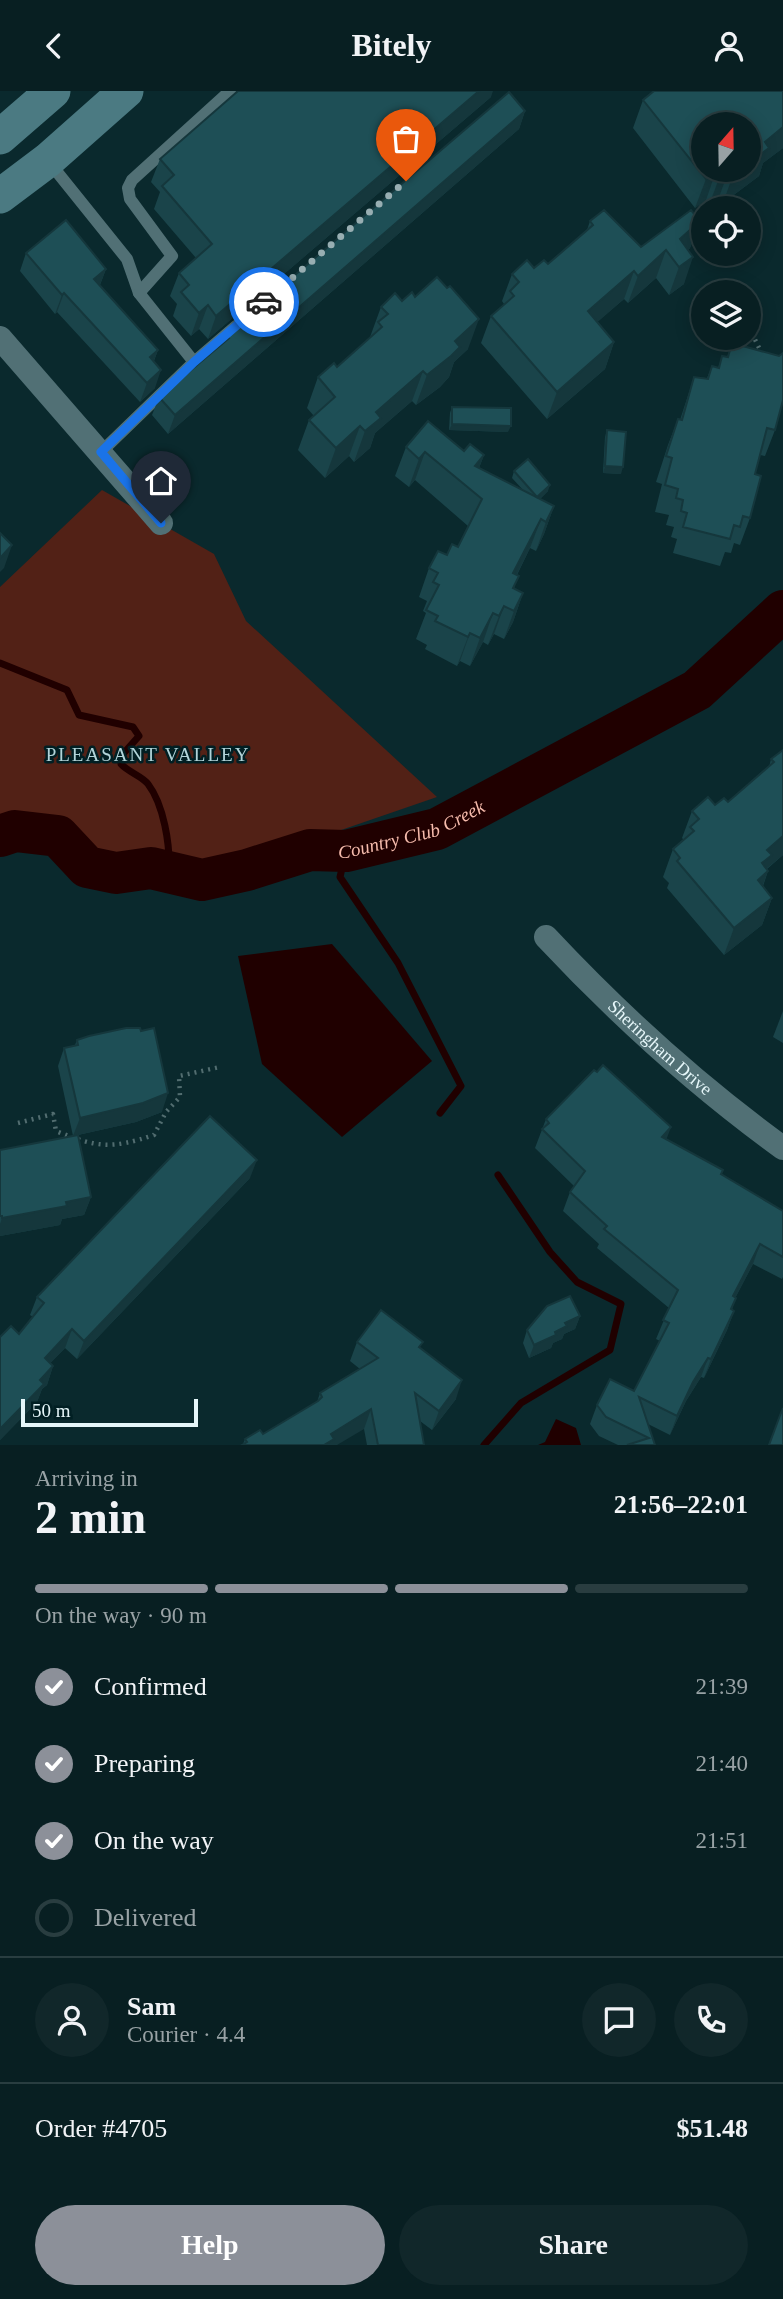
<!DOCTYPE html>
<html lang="en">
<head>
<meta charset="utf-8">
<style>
  :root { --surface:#081f22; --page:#11272a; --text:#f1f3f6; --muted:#98a2a5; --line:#293d40; --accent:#8c9099 }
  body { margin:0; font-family:Georgia,serif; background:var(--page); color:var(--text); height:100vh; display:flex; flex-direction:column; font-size:26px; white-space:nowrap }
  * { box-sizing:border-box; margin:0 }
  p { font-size:23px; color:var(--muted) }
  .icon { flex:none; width:38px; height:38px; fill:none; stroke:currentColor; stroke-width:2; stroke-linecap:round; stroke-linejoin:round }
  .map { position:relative; height:1354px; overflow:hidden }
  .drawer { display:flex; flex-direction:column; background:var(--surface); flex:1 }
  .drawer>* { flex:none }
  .needle { width:46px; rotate:20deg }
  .controls { position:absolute; left:691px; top:21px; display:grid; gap:14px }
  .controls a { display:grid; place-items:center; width:70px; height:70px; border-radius:50%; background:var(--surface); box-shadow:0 4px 18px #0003,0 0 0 2px var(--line); font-size:35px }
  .scale { position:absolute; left:21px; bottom:18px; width:177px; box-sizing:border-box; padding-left:7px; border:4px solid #e5f6f9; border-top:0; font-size:19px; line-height:24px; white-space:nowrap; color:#e5f6f9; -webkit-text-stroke:5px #011f23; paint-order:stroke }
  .pin { position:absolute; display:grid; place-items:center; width:60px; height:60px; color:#fff; margin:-72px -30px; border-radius:50% 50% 50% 0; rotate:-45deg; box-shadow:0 0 7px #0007 }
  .pin .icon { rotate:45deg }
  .courier { position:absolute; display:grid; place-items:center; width:70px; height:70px; margin:-35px; border:5px solid #1a73e8; border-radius:50%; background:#fff; color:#222; box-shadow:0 2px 9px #0007 }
  .head em { font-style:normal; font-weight:600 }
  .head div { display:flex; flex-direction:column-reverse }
  .head { display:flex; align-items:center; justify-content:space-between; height:119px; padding:0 35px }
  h1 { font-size:46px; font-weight:600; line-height:52px }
  .bar { display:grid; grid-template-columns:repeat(4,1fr); gap:10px 7px; align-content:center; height:84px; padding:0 35px }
  .bar i { height:9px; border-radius:5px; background:var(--line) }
  .bar .active { background:var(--accent) }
  .bar p { grid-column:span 4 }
  .line { display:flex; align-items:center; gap:18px; padding:0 35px; border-top:2px solid var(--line) }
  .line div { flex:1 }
  .round { display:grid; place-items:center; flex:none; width:74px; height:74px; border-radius:37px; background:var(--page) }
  ol { padding:0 35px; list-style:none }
  li { display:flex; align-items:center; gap:21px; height:77px }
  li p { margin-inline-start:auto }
  li .icon { padding:7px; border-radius:50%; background:var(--accent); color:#fff; stroke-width:4 }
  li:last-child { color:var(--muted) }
  li i { width:38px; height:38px; border:4px solid var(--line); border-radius:50% }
  .primary-button { display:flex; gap:14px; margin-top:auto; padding:14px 35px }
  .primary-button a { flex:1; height:80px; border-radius:42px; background:var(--accent); color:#fff; font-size:28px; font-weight:600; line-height:80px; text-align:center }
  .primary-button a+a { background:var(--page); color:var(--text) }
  header { display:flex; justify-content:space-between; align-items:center; height:91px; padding:0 35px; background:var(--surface); font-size:32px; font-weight:600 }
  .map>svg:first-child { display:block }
  .green { fill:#522116 }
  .water { fill:#200000 }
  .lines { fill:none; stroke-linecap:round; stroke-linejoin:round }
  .stream { stroke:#200000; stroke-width:7 }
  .river { stroke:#200000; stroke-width:42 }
  .path { stroke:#526d70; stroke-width:4.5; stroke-dasharray:2 5; stroke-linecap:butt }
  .service { stroke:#517075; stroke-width:12 }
  .minor { stroke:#517075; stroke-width:24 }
  .secondary { stroke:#4b7a82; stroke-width:35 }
  .wall { fill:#1a444a; fill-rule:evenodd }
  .shaded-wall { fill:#15373c }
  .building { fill:#1e4f56; stroke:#15373c; stroke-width:2 }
  .done { stroke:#98aeb2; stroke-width:7; stroke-dasharray:0 12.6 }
  .route { stroke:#1a73e8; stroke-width:9 }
  .labels { text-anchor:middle; stroke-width:5; stroke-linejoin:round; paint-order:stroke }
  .street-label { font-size:18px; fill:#e5f6f9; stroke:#011f23 }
  .neighbourhood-label { font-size:19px; letter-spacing:2px; fill:#b2d4d9; stroke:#011f23 }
  .water-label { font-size:19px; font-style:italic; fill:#f6bbac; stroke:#011f23 }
</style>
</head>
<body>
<header><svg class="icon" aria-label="back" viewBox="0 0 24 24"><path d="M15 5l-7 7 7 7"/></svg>Bitely<svg class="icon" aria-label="person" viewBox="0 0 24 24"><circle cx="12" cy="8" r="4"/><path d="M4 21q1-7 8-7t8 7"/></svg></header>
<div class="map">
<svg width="783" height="1354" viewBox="0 0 783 1354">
  <rect width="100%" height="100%" fill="#0a292d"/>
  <!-- green -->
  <path class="green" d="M102,399l112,64 32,67 191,176 -221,76 -33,-10 -91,-2 -31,-33 -28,-4 -33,5v-242z"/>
  <!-- water -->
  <g class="water">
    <path d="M332,853l100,117 -90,76 -80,-73 -24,-108z"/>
    <path d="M556,1328l20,9 5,17h-43l7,-3z"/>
  </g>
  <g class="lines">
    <!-- stream -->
    <g class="stream">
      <path d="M0,572l67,27 12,25 54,12 6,9 -16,18 -2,10c7,8 21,12 27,20 16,21 22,61 21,86"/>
      <path d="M346,760l-6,26 58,86 63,123 -21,27"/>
      <path d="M484,1354l37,-42 89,-53 11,-46 -44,-22 -27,-30 -52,-77"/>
    </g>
    <!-- river -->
    <path class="river" id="s1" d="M0,745l15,-5 43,5 29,31 29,6 35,-5 51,12 45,-10 63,-20 36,1 91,-22 260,-139 86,-79"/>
    <!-- path -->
    <g class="path">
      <path d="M749,236l13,27"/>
      <path d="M18,1032l35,-9 3,17c42,17 55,18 98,4l12,-23 14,-15 -1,-21 41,-9"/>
    </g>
    <!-- service -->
    <g class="service">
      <path d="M49,71l78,97 12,34"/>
      <path d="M194,271l-55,-69 33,-37 -42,-57 -2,-11 4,-8 98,-89"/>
      <path d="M101,361l93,-90 42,-36"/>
    </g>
    <!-- minor -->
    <g class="minor">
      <path d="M0,247l161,185"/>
      <path id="s2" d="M546,846c73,78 150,148 237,211"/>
    </g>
    <!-- secondary -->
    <g class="secondary">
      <path d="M0,46l53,-46"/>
      <path d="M0,105l48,-36 78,-69"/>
    </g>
  </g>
  <!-- wall -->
  <g class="wall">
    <path d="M783,0v57l-20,15 -4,13 -36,27 -4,-6 -10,8 -3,-5 -11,8 -62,-80 10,-28zM704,33l45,46h-45z"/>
    <path d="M491,6l-283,242 -9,-10 -8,7 -18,-20 4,-12 -7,-8 9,-23 17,-15 -42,-49 6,-17 -9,-10 9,-23z"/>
    <path d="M525,20l-6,18 -351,305 -16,-19 7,-18 63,-53 4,-10z"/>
    <path d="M590,130l51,26 59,-26 -10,27 -2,2 -4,34 -15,11 -13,-17 -28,25 -4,-4 -27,23 17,20 -9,27 -58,50 -66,-76 10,-27 13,-12 -2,-3 10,-27 36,-10 39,-34z"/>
    <path d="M26,162l80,16 -6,16 58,65 -4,11 1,27 -15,14 -83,-90 -2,2 -35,-43z"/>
    <path d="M402,210l66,48 -14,13 -5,15 -9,10 -24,18 -4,-4 -37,32 -5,15 -16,14 -5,-6 -24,22 -27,-28 11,-30 5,-4 -7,-8 11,-31 19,-10 33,-29v-1l11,-30z"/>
    <path d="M732,252l43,87 -10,26 -5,-1 -5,19 -5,44 -10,27 -6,-2 -3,10 -6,-1 -5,14 -47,-13 4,-14 -6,-2 3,-10 -8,-2 3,-10 -14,-3 7,-28 -6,-2 12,-37 10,-26 2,1 14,-43 13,1 5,-12 6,2 4,-12 5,1z"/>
    <path d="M452,316l56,25 -59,-2 1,-17z"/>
    <path d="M607,339l14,44 -18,-1 2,-36z"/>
    <path d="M406,356l58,4 20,4 -5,13 44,22 -11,-12 2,-7 34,20 -8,8 14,7 -10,28 -8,17 -6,-3 -13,27 -3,14 9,4 -10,29 -9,17 -10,-5 -6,11 -5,-3 -13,24 -10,-5 -3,5 -32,-17 2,-4 -11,-6 10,-26 -3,-2 4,-10 -8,-4 10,-29 29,-21 10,-21 -53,-46 -6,7 -14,-11z"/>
    <path d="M783,659v105l-16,14 1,2 -5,15 9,12 -10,27 -38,30 -57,-67 2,-5 -6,-6 10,-28 11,-9 -2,-2 10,-27 36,-9 41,-35 2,-8z"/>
    <path d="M783,920v32l-10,-6z"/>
    <path d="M77,949l85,72 -26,10 -58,13 13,62 -7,18 -22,4 -2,6 -60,11v-86l73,-14 -15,-70 6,-18 11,-3z"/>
    <path d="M546,1028l120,20 55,35 62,37v66l-1,2 -29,-15 -18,34 -3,12 2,1 -7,19 -23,48 -3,-1 -15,24 -16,34 -22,-11 7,21h-37l-19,-9 -9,-12 7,-19 37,-14 26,-50 -4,-2 13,-31 -72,-60 2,-4 -36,-33 7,-19 4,-6 -39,-38z"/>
    <path d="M250,1087l-173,181 -12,-11 -15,15 3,3 -6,19 -5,4 -5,13 -37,38v-103l19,-3 14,-17 -3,-2 7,-18z"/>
    <path d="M580,1225l-5,13 -11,5 -2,5 -9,4 -2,5 -22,10 -6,-15 4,-13z"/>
    <path d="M357,1251l64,6 35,51 -24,31 -12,-9 4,24h-57l-3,-16 -121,15 2,-5 18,-5 54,-32 3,-9 40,-24 -10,-8z"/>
  </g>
  <!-- shaded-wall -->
  <g class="shaded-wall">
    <path d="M479,0h14l-2,6 -283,242 8,-23z"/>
    <path d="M525,20l-6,18 -351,305 7,-19z"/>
    <path d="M783,36v21l-20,15 -4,13 -36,27 10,-28 7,-5h9v-7l16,-21z"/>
    <path d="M728,79h1l-10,27 -10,8 11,-29z"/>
    <path d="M716,80l-10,29 -11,8 11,-29z"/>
    <path d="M700,130l-10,27 -15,13 5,-22z"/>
    <path d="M666,159l-10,28 -28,25 10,-27z"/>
    <path d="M693,166l-9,27 -15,11 10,-28z"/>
    <path d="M106,178l-7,18 -5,-8z"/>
    <path d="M634,180l-10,28 -46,40 10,-28z"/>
    <path d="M64,202l-7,19 -2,2 7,-19z"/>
    <path d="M208,214l-9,24 -8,7 8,-23z"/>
    <path d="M479,228l-11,30 -14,13 -5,15 -9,10 -24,18 11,-30 28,-34z"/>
    <path d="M614,251l-9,27 -58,50 10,-27z"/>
    <path d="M158,259l-7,18 -1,-11z"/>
    <path d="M161,279l-6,18 -15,14 7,-19z"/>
    <path d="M423,280l-11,30 -37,32 -5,15 -16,14 11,-31 11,-19z"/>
    <path d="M452,333l59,2 -3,6 -59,-2z"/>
    <path d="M360,335l-11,30 -24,22 11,-30z"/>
    <path d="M425,361l-10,28 -6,7 10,-28z"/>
    <path d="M484,364l-11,29 2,-18z"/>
    <path d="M605,375l18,1 -2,7 -18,-1z"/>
    <path d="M550,394l-2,6 -13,12 2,-6z"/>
    <path d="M554,415l-10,28 -8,17 10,-29z"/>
    <path d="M541,428l-11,29 -27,54 10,-29z"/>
    <path d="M12,454l-8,23 -4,4v-14z"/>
    <path d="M523,502l-10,29 -9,17 10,-28z"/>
    <path d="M504,515l-10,28 -6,11 11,-29z"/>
    <path d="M493,522l-10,29 -13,24 10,-28z"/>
    <path d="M470,542l-10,28 -3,5 11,-29z"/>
    <path d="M783,745v19l-17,14 2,2 -10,27 -6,-8 15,-40z"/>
    <path d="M772,807l-10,27 -38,30 10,-27z"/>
    <path d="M168,1002l-6,19 -26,10 -63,14 7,-18z"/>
    <path d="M671,1036l-7,19 -2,-9z"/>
    <path d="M257,1069l-7,18 -173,181 7,-18z"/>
    <path d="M91,1106l-7,18 -22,4 -2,6 -60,11v-12l2,-6 64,-16z"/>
    <path d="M760,1153l-7,20 -27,52 7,-20z"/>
    <path d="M734,1220l-7,19 -23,48 7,-19z"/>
    <path d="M580,1225l-5,13 -11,5 -2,5 -9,4 -2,5 -22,10 5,-13 31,-22z"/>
    <path d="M72,1238l-7,19 -27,28 7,-18z"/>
    <path d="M708,1267l-7,19 -15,24 -16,34 7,-19 16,-34z"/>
    <path d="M53,1275l-6,19 -5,4 -5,13 -37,38v-11l40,-49z"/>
    <path d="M462,1289l-6,19 -24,31 7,-19z"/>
    <path d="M371,1318l-7,20 -27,16h-13l7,-11z"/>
  </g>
  <!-- building -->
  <g class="building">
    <path d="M238,0h241l-263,225 -8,-11 -9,8 -18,-21 8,-7 -10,-12 33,-29 -50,-58 12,-11 -14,-16z"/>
    <path d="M654,0h129v36l-18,15 4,6 -20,15v-39h-45v46h24l-8,6 -4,-5 -10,8 -63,-79z"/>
    <path d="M509,1l16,19 -350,304 -16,-18 70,-59 -3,-4z"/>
    <path d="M730,79h10l-7,5z"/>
    <path d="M604,119l37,37 50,-37 9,11 -20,18 13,18 -14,10 -13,-17 -28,26 -4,-5 -46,40 26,31 -57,50 -66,-76 23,-20 -4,-5 9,-9 -7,-8 15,-14 7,8 10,-8 4,4 45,-39 -3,-4z"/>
    <path d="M66,129l40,49 -12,10 64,71 -8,7 11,13 -14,13 -83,-90 -2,2 -36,-42z"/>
    <path d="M437,186l10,11 3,-2 29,33 -24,22 5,6 -9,9 -24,19 -4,-4 -47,41 5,6 -16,13 -5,-5 -24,22 -27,-28 26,-23 -17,-20 16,-14 3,4 45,-40 -4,-5 10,-8 -7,-7 14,-14 7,8 10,-9 3,5z"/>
    <path d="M732,252l47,13 4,-3v47l-8,30 -8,-2 -12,46 6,2 -11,42 -7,-2 -3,11 -6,-2 -4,14 -47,-12 4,-14 -6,-2 2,-11 -7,-2 2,-9 -13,-4 7,-27 -6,-2 12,-37 4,1 12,-43 14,2 4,-13 7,2 3,-12 6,1z"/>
    <path d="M452,316l59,1v18l-59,-2z"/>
    <path d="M428,330l36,30 6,-7 14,11 -9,11 79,40 -8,16 -5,-3 -28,54 6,3 -6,12 10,5 -9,18 -10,-5 -5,10 -6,-3 -13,25 -10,-5 -2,4 -33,-16 3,-5 -12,-6 13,-25 -6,-3 5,-9 -9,-5 9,-17 9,4 5,-11 6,3 24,-48 -57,-47 -6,7 -13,-12z"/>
    <path d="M607,339l19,2 -3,35 -18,-1z"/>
    <path d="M528,368l22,26 -13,12 -23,-26z"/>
    <path d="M0,442l12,12 -12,13z"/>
    <path d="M783,659v86l-16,14 5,5 -10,8 6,8 -10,9 14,18 -38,30 -57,-67 3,-3 -7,-9 21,-18 -4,-4 9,-8 -7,-8 16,-14 7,8 9,-7 4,4 46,-40 -3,-3z"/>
    <path d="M126,937h14l1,3 13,-3 14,65 -25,10 -63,15 -16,-70 14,-3 -1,-5 12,-4z"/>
    <path d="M603,974l68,62 -9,10 61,33 -2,4 62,37v46l-23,-13 -27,52 3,2 -5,11 3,2 -23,48 -3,-1 -15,24 -16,34 -38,-19 16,48h-28l22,-7 -43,-21 -9,-12 13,-26 24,12 35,-68 -6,-3 15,-30 -74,-61 3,-3 -37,-34 15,-21 -43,-42 7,-6 -3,-4 48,-49 3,2z"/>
    <path d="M210,1025l47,44 -173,181 -12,-12 -27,29 8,8 -13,14 4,4 -44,45v-92l11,-11 8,8 25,-31 -7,-6z"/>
    <path d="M78,1044l13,62 -25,5 1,4 -65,12v-2h-2v-66z"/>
    <path d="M570,1205l10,20 -15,7 2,3 -12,6 1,3 -22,10 -7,-15 20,-24z"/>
    <path d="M381,1219l42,32 -4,5 43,33 -23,31 -24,-18 9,52h-46l-7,-36 -40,25 3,5 -10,6h-82l5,-3 -2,-3 15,-9 3,4 55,-33 4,-4 -2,-4 58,-35 -21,-16z"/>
    <path d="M783,1317v37h-14l10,-27z"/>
  </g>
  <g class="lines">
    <!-- done -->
    <path class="done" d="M264,211l142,-121"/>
    <!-- route -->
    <path class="route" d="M161,432l-60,-71 93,-90 70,-60"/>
  </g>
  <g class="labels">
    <!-- street labels -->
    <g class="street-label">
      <text dy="6" stroke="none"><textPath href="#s2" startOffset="159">Sheringham Drive</textPath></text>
    </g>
    <!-- neighbourhood labels -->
    <g class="neighbourhood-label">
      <text x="148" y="670">PLEASANT VALLEY</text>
    </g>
    <!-- water labels -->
    <g class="water-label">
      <text dy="7" stroke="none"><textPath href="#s1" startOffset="436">Country Club Creek</textPath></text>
    </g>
  </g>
</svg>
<div class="controls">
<a><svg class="needle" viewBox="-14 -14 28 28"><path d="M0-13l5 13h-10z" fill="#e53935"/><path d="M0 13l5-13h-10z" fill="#98a2a5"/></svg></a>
<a><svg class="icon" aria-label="locate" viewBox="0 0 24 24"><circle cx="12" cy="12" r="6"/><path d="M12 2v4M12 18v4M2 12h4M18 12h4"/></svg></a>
<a><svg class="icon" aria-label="layers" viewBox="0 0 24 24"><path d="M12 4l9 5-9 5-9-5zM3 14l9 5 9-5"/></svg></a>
</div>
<div class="scale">50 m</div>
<div class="pin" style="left:406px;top:90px;background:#ea580c"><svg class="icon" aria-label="bag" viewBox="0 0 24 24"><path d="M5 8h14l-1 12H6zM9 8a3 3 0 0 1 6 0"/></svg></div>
<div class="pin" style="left:161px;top:432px;background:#1f2937"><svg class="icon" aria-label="home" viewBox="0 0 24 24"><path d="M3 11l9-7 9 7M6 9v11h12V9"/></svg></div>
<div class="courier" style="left:264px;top:211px"><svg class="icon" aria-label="car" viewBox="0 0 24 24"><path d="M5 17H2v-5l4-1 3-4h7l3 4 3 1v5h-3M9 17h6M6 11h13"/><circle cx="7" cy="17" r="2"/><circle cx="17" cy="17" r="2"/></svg></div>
</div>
<section class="drawer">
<div class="head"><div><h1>2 min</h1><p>Arriving in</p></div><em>21:56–22:01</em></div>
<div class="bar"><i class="active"></i><i class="active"></i><i class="active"></i><i></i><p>On the way · 90 m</p></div>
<ol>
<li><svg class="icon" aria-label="check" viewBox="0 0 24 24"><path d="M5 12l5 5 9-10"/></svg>Confirmed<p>21:39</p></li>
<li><svg class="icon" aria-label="check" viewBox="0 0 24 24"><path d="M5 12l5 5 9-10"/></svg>Preparing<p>21:40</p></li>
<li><svg class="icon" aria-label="check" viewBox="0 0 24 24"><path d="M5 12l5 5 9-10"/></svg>On the way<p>21:51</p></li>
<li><i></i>Delivered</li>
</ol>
<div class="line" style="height:126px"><a class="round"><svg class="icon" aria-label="person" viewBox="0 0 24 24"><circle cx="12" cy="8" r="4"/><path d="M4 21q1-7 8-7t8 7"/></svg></a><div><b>Sam</b><p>Courier · 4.4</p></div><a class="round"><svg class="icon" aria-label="chat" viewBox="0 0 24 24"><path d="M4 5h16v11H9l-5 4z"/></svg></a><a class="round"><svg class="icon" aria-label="phone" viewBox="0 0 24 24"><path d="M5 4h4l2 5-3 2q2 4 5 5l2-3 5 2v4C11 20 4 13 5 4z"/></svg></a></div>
<div class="line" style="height:91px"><div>Order #4705</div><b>$51.48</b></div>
<div class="primary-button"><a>Help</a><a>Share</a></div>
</section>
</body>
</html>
